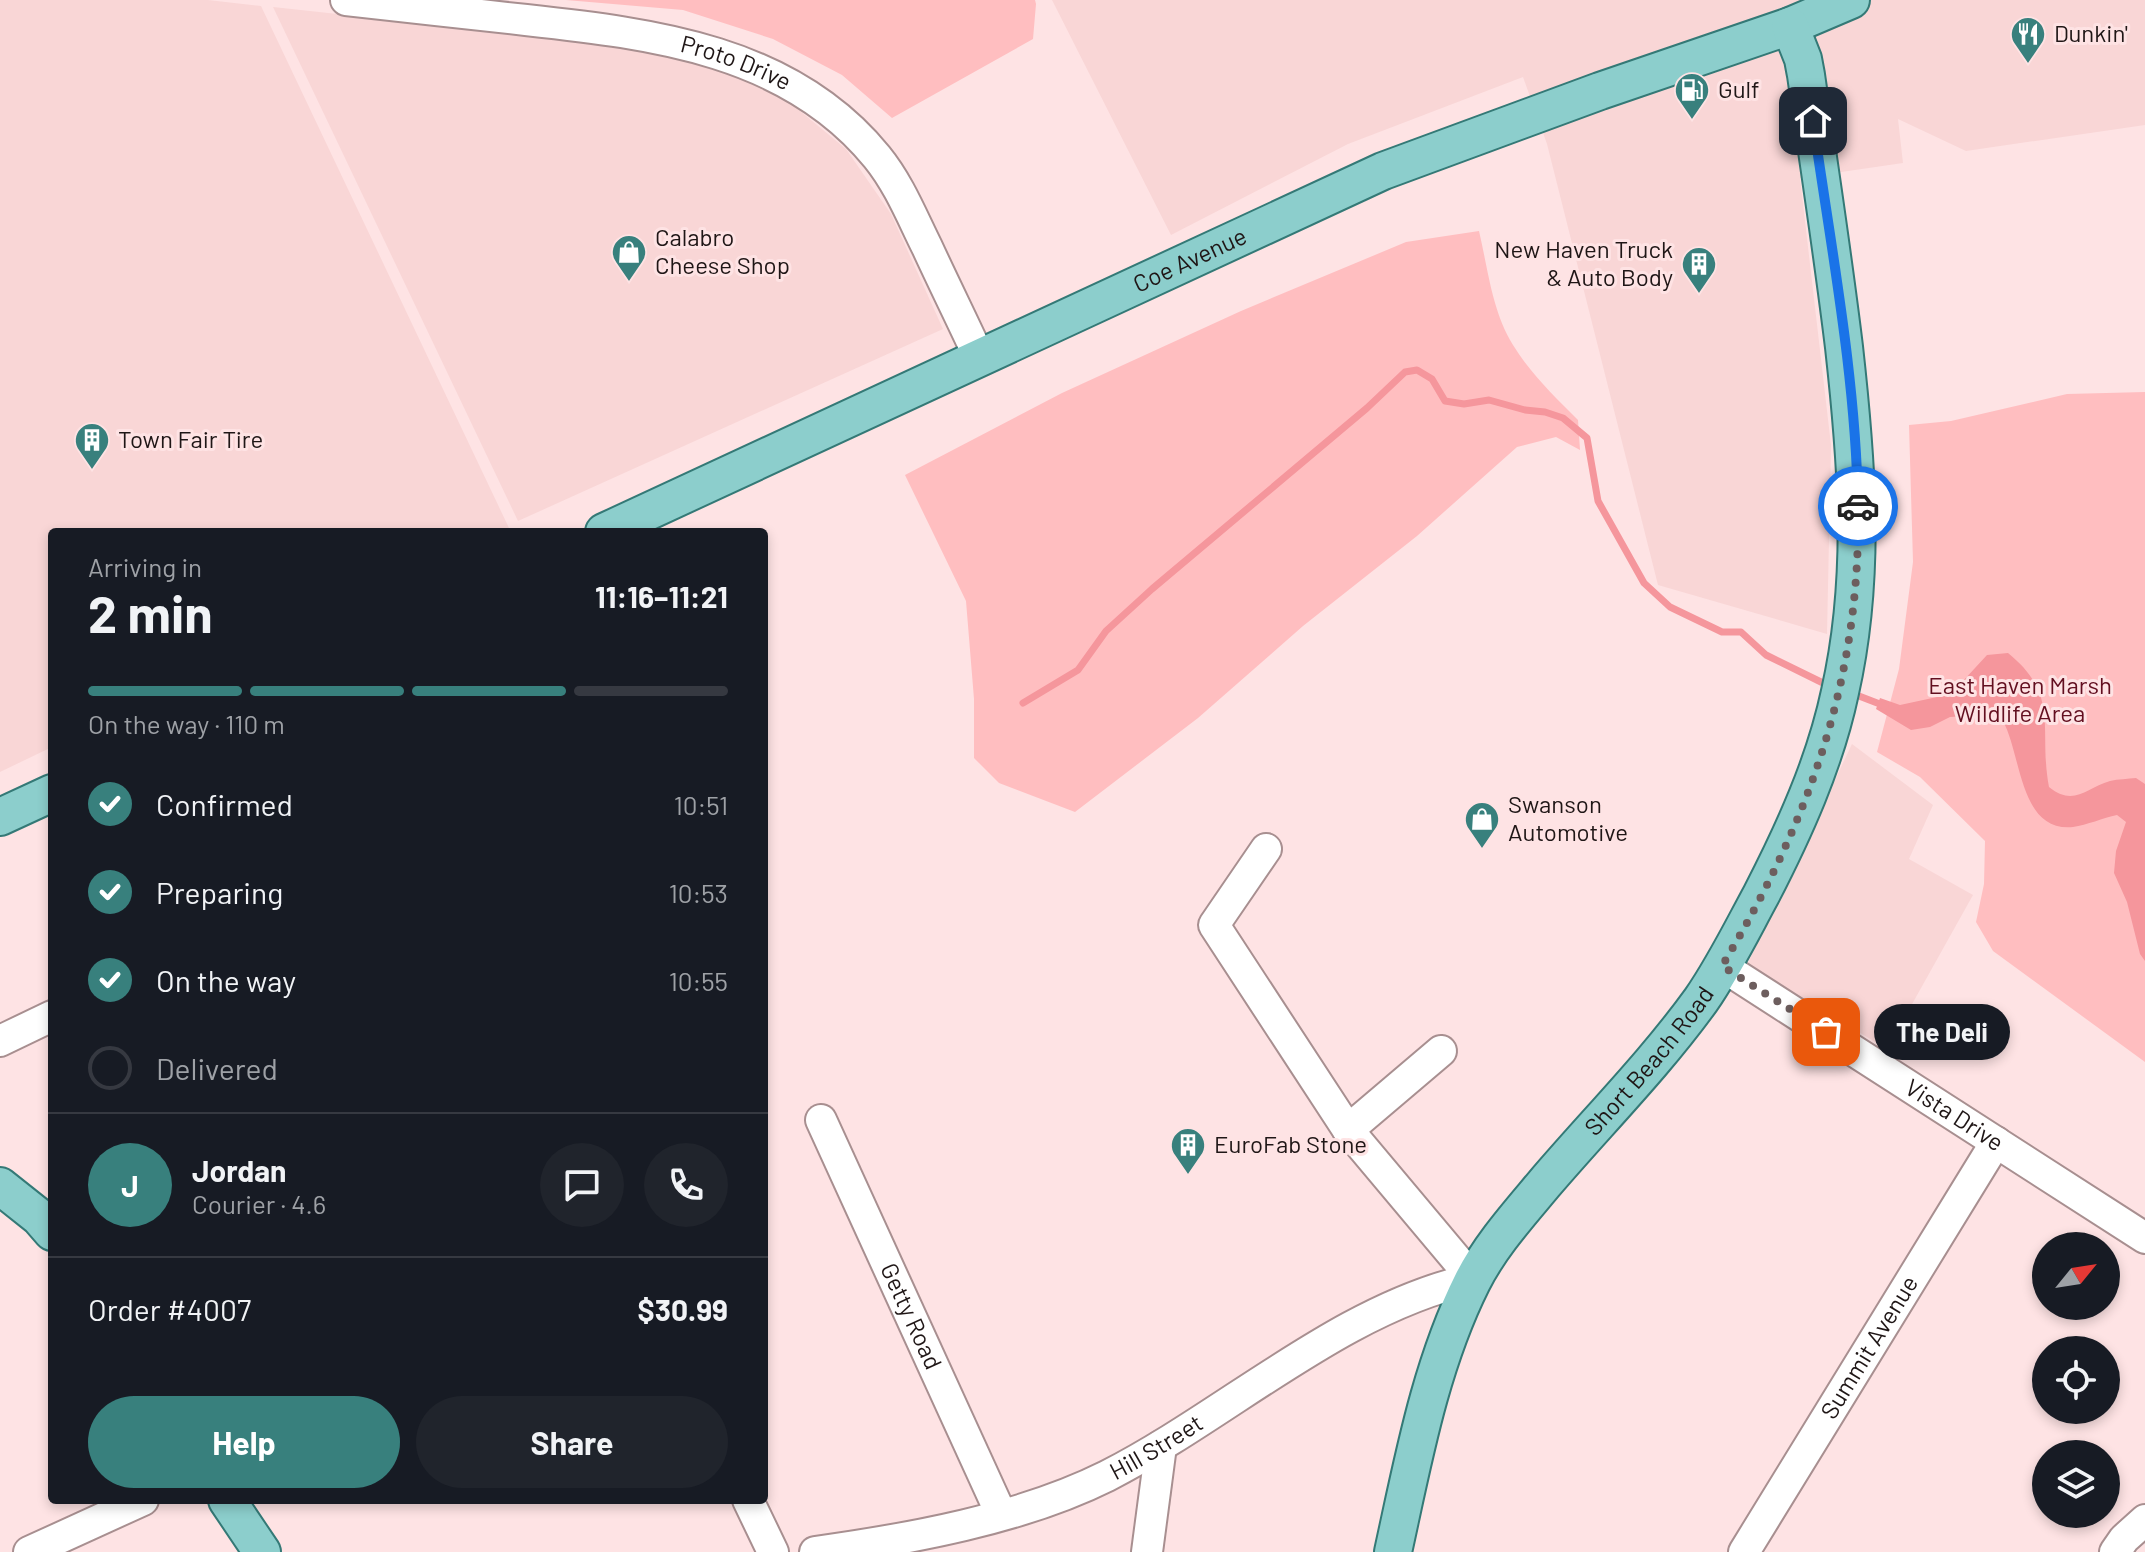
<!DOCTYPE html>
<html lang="en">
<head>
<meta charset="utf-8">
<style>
  :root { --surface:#171b24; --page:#20242c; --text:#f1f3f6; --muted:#9ea1a6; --line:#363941; --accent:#38807d }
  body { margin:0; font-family:Barlow,sans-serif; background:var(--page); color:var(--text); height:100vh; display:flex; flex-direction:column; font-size:30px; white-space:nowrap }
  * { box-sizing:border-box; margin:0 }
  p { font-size:26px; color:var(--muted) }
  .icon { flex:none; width:44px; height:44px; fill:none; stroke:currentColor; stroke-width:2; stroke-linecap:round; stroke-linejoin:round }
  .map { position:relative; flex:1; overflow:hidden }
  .side { position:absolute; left:48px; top:528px; width:720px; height:976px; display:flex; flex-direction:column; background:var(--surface); border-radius:8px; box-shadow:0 4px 12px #0003 }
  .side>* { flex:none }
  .needle { width:52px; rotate:60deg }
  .fabs { position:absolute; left:2032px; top:1232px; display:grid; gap:16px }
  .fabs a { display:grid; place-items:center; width:88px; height:88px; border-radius:50%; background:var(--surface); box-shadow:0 4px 12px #0003; font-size:40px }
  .pin { position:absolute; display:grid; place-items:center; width:68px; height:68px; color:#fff; margin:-34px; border-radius:16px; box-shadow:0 4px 12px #0006 }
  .courier { position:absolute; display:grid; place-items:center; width:80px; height:80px; margin:-40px; border:6px solid #1a73e8; border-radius:50%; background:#fff; color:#222; box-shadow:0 2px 10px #0007 }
  .bubble { position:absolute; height:56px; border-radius:28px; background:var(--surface); box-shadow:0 4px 12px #0003; font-size:26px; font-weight:700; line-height:56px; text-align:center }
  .summary em { font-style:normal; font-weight:700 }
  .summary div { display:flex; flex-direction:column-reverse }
  .summary { display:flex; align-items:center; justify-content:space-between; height:136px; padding:0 40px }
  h1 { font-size:52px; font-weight:700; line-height:60px }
  .bar { display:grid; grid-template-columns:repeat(4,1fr); gap:12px 8px; align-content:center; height:96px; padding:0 40px }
  .bar i { height:10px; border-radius:6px; background:var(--line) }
  .bar .current { background:var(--accent) }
  .bar p { grid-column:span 4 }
  .line { display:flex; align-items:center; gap:20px; padding:0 40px; border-top:2px solid var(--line) }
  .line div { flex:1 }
  .round { display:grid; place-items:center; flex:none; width:84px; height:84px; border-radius:42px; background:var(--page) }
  ol { padding:0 40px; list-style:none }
  li { display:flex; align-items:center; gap:24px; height:88px }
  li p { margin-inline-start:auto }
  li .icon { padding:8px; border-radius:50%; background:var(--accent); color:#fff; stroke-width:4 }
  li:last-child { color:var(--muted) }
  li i { width:44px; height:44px; border:4px solid var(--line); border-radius:50% }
  .action { display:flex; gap:16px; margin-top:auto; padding:16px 40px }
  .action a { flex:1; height:92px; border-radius:48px; background:var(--accent); color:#fff; font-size:32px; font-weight:700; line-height:92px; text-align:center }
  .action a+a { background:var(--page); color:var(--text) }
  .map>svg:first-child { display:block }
  .built { fill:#f9d6d6 }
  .green { fill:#ffbec0 }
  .water { fill:#f5969c }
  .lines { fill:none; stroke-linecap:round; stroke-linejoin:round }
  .stream { stroke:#f5969c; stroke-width:7 }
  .minor-casing { stroke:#a88f90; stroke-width:34 }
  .major-casing { stroke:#347976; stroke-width:40 }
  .minor { stroke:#fff; stroke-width:30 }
  .major { stroke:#8ccecc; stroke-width:36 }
  .done { stroke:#6d5e5e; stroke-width:8; stroke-dasharray:0 14.4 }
  .route { stroke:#1a73e8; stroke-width:10 }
  .labels { text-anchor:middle; stroke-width:6; stroke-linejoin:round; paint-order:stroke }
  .poi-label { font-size:24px; fill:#1f1616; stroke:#fee3e4; text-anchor:start }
  .street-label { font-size:24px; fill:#1f1616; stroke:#fee3e4 }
  .park-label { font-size:24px; fill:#630f20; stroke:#fee3e4 }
</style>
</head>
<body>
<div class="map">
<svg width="2145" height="1552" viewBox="0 0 2145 1552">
  <rect width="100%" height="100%" fill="#fee3e4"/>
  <!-- built -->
  <g class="built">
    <path d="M0,0h208l53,6 248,522 -9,4h-448v215l-52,25z"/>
    <path d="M1052,0h1093v125l-179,26 -68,-32 5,44 -103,15 31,267 -4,189 -169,-49 -111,-441 -24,-67 -175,67 -177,91z"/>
    <path d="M273,7l339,37 110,24 66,33 58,48 45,65 52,115 -425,192z"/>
    <path d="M1852,744l81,61 -24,54 64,36 -86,154 -140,-84z"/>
  </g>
  <!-- green -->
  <g class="green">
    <path d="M566,0h469l1,4 -3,35 -141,79 -50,-43 -69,-36 -90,-29z"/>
    <path d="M1479,231c9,38 13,80 34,114 17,28 42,52 65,75l2,30 -24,-13 -39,10 -100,89 -114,90 -105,92 -123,94 -76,-29 -25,-25v-59l-8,-98 -61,-126 157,-82 179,-82 165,-69z"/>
    <path d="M2145,392v670l-152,-111 -17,-29 8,-38 1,-43 -65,-64 -43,-25 22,-83 14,-107 -4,-137 42,-4 116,-27z"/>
  </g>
  <!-- water -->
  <path class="water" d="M2008,653c53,43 30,76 41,134 25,20 37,1 61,-6 8,-2 18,-2 26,-3l9,6v177l-5,-7 -13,-52 -13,-29 2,-22 10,-29 -9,-7c-14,3 -30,10 -44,12 -54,5 -51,-71 -70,-106l-21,-6 -32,2 -20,10 -19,3 -35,-21 4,-11 20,7 51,-11 36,-39z"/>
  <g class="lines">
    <!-- stream -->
    <g class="stream">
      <path d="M1859,696l26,10"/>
      <path d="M1023,703l55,-33 28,-39 46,-42 215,-181 38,-36 12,-2 15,9 13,22 19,3 25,-4 36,10 20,2 18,6 24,20 11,63 46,82 26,24 52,25h19l25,23 55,27"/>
    </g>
    <!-- minor casing -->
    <g class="minor-casing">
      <g id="minor">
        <path id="s1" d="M346,0c60,7 120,13 180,20 128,14 264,30 351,137 22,27 35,60 50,90 17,37 35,73 52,110"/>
        <path id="s2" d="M1722,966l423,272"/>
        <path d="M0,1041l52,-25"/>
        <path id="s3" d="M821,1120l180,394"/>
        <path d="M1348,1130l93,-79"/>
        <path d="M748,1500l25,52"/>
        <path d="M29,1552l114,-52"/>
        <path id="s4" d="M815,1552c94,-13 206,-33 292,-76 120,-61 234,-168 366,-197l-125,-149 -134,-205 52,-76"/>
        <path d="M1147,1552l14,-106"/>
        <path id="s5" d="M1744,1552l252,-410"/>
        <path d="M2115,1552l9,-13 21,-19"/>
      </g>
    </g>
    <!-- major casing -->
    <g class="major-casing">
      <g id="major">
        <path id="s6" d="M604,532l779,-361 217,-80 190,-65 61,-26"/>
        <path d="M0,817l52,-24"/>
        <path d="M0,1186l39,31 13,15"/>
        <path d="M227,1500l35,52"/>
        <path id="s7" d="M1393,1552c20,-91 37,-186 79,-270 18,-36 47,-68 72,-98 52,-61 110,-119 157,-184 23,-33 41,-70 60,-105 33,-64 64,-132 79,-203 26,-115 17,-229 4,-345 -11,-91 -25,-181 -38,-272l-3,-16 -13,-33"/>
      </g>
    </g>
    <!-- minor -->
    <use href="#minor" class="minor"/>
    <!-- major -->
    <use href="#major" class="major"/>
  </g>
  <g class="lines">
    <!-- done -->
    <path class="done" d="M1826,1032l-104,-66c88,-146 139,-289 136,-460"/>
    <!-- route -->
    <path class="route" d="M1813,121c18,127 43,256 45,385"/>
  </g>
  <!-- icons -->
  <defs>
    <g id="restaurant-pin" transform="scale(1.8)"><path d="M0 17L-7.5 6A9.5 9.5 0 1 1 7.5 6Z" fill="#38807d" stroke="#fee3e4"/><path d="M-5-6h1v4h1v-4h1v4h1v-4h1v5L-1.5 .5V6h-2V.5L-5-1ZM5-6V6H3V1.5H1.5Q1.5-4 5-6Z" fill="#fff"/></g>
    <g id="fuel-pin" transform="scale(1.8)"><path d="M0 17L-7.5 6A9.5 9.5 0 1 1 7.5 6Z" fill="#38807d" stroke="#fee3e4"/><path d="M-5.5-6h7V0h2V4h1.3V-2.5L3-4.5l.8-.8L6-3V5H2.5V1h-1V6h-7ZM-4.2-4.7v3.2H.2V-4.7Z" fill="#fff"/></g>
    <g id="shop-pin" transform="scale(1.8)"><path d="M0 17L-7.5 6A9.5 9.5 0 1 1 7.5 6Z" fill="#38807d" stroke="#fee3e4"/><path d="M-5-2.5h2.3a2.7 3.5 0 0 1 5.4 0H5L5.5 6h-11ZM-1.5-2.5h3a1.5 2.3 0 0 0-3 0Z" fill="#fff"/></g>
    <g id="building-pin" transform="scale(1.8)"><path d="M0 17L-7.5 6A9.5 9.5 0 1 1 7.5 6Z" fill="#38807d" stroke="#fee3e4"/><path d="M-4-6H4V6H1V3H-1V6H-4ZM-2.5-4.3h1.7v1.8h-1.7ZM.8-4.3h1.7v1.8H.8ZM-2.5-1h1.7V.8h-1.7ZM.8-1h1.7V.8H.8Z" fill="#fff"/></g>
  </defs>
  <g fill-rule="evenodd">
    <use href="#restaurant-pin" x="2028" y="34"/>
    <use href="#fuel-pin" x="1692" y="90"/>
    <use href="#shop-pin" x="629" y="252"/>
    <use href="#building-pin" x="1699" y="264"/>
    <use href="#building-pin" x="92" y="440"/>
    <use href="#shop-pin" x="1482" y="819"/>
    <use href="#building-pin" x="1188" y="1145"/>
  </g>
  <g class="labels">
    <!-- poi labels -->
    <g class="poi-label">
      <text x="2054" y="42">Dunkin'</text>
      <text x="1718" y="98">Gulf</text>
      <text x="655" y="246">Calabro<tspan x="655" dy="28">Cheese Shop</tspan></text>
      <text x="1673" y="258" text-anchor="end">New Haven Truck<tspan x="1673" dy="28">&amp; Auto Body</tspan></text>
      <text x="118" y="448">Town Fair Tire</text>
      <text x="1508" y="813">Swanson<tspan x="1508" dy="28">Automotive</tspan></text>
      <text x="1214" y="1153">EuroFab Stone</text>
    </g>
    <!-- street labels -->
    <g class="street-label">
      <text dy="8" stroke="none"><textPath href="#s1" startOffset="396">Proto Drive</textPath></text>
      <text dy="8" stroke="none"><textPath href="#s6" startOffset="646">Coe Avenue</textPath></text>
      <text dy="8" stroke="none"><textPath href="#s7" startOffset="566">Short Beach Road</textPath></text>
      <text dy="8" stroke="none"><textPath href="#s2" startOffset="276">Vista Drive</textPath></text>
      <text dy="8" stroke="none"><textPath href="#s3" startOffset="216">Getty Road</textPath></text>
      <text dy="8" stroke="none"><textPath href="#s5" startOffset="240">Summit Avenue</textPath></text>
      <text dy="8" stroke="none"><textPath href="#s4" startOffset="360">Hill Street</textPath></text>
    </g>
    <!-- park labels -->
    <g class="park-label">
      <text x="2020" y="694">East Haven Marsh<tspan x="2020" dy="28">Wildlife Area</tspan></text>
    </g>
  </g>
</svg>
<div class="fabs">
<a><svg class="needle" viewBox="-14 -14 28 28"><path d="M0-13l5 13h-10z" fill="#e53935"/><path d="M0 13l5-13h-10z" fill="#9ea1a6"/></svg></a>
<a><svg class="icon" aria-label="locate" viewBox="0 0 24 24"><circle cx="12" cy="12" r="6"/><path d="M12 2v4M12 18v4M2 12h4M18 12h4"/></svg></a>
<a><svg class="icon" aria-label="layers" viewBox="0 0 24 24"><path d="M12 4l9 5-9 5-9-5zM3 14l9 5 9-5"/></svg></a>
</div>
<div class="pin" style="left:1826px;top:1032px;background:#ea580c"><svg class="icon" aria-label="bag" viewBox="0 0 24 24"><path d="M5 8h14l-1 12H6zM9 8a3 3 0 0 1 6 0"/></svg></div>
<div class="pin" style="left:1813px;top:121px;background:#1f2937"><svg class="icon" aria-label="home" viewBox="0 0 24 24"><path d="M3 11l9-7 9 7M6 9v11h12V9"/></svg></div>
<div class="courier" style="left:1858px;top:506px"><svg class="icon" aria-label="car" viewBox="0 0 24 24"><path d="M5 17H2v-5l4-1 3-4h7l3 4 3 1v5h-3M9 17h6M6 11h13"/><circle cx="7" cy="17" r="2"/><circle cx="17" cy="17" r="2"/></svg></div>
<div class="bubble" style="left:1874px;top:1004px;width:136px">The Deli</div>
<section class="side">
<div class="summary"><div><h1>2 min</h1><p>Arriving in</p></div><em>11:16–11:21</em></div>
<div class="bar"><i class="current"></i><i class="current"></i><i class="current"></i><i></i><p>On the way · 110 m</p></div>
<ol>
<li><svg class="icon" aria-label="check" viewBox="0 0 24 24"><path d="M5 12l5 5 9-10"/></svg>Confirmed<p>10:51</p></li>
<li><svg class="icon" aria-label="check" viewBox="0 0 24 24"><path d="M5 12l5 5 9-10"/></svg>Preparing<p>10:53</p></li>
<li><svg class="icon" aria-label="check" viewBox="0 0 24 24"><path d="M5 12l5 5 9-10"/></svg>On the way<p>10:55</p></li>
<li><i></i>Delivered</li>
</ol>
<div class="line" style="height:144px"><b class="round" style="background:var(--accent);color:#fff">J</b><div><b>Jordan</b><p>Courier · 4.6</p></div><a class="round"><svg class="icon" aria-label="chat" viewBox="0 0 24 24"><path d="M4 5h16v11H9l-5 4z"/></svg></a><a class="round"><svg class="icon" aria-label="phone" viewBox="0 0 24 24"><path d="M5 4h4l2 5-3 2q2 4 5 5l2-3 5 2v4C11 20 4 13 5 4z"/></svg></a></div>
<div class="line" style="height:104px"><div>Order #4007</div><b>$30.99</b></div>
<div class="action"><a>Help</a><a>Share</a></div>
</section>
</div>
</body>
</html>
